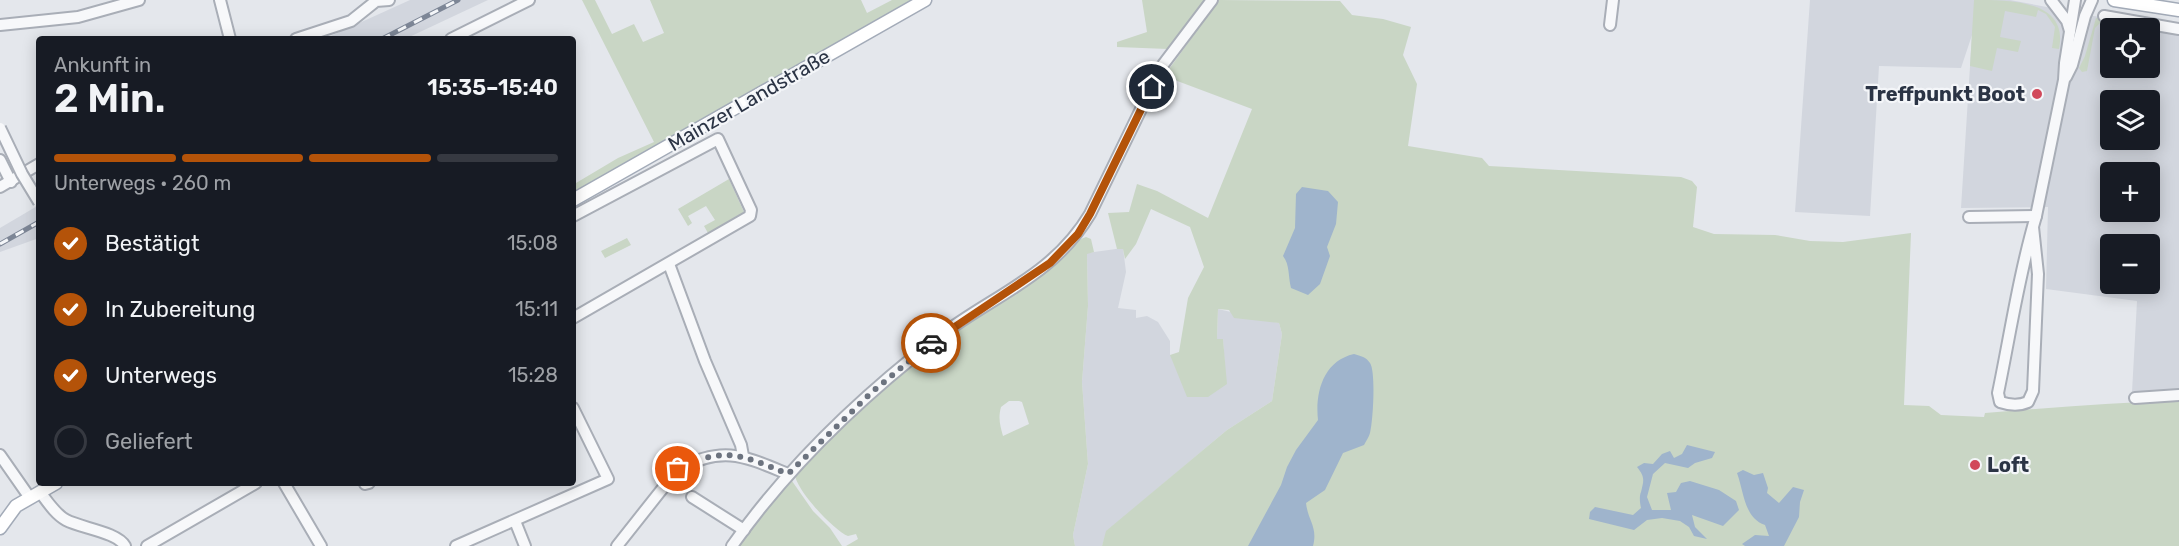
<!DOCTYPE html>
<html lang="de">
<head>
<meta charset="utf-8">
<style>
  :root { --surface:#171b24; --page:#20242c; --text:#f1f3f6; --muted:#9ea1a6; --line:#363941; --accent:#b45309 }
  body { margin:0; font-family:Rubik,sans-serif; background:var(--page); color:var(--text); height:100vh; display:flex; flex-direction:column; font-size:22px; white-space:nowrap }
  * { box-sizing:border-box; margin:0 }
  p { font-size:20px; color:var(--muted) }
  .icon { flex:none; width:33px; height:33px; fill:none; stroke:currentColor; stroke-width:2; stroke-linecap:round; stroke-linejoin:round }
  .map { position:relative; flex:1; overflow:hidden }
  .sheet { position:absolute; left:36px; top:36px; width:540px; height:450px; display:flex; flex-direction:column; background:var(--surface); border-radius:6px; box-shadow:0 3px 15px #0003 }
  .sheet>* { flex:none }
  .fabs { position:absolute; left:2100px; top:18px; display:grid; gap:12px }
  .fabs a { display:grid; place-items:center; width:60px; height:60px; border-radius:6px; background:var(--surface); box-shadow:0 3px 15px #0003; font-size:30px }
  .pin { position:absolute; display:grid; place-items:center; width:51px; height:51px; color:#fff; margin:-26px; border:3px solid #fff; border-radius:50%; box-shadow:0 2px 6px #0007 }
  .courier { position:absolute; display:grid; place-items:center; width:60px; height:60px; margin:-30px; border:4px solid #b45309; border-radius:50%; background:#fff; color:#222; box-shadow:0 2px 8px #0007 }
  .headline em { font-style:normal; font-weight:600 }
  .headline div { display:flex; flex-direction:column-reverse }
  .headline { display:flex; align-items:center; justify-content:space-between; height:102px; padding:0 18px }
  h1 { font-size:39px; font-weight:600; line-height:45px }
  .bar { display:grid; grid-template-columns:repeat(4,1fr); gap:9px 6px; align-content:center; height:72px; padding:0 18px }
  .bar i { height:8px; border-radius:4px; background:var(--line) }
  .bar .selected { background:var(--accent) }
  .bar p { grid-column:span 4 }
  ol { padding:0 18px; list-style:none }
  li { display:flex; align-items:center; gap:18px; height:66px }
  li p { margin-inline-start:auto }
  li .icon { padding:6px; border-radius:50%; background:var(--accent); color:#fff; stroke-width:4 }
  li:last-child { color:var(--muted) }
  li i { width:33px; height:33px; border:3px solid var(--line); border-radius:50% }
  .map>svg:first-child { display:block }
  .built { fill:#d2d6de; fill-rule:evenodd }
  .green { fill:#c9d6c5; fill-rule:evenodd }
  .water { fill:#9fb4cc }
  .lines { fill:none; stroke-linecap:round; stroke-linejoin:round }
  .minor-casing { stroke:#a9aeb7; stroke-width:14 }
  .major-casing { stroke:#a3abb8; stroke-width:15 }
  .minor { stroke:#f7f8fa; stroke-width:10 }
  .major { stroke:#fff; stroke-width:12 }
  .rail-casing { stroke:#7d8696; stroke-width:5 }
  .rail { stroke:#f4f6f9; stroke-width:3; stroke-dasharray:9; stroke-linecap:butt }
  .minor-bridge-casing { stroke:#a9aeb7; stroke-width:14; stroke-linecap:butt }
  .minor-bridge { stroke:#f7f8fa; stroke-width:10 }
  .done { stroke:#6c737f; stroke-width:6; stroke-dasharray:0 10.8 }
  .route { stroke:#b45309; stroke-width:8 }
  .poi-dot { fill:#d1495b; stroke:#f4f6f9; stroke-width:2 }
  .labels { text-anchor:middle; stroke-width:4.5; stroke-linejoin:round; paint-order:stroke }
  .poi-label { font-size:20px; font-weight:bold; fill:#2b3445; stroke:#f4f6f9; text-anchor:end }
  .street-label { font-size:20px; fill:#2b3445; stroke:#f4f6f9 }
</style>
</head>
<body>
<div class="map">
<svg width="2179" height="546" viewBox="0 0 2179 546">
  <rect width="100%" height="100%" fill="#e4e7ec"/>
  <!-- built -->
  <g class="built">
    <path d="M410,0h78l-83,39h-81z"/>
    <path d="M1810,0h200l169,32v360h-47l5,-91 -91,-12 2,-82 -87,1 11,-173 -11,33 -82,-2 -9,150 -75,-4zM2110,28h40v40h-40zM2110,100h40v40h-40zM2110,172h40v40h-40zM2110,244h40v40h-40z"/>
    <path d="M39,205v33l-39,14v-24z"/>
    <path d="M1123,248l3,24 -8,36 18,2v8l11,-2 11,6 12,19v14l56,29 -3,-45h-6l1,-30 61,14 3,11 -10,67 -45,29 -120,101 -5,15h-27l-2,-11 15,-71 -6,-82 6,-76 -1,-53z"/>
  </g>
  <!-- green -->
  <g class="green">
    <path d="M582,0h13l17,34 22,-10 9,18 21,-9 -14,-33h211l6,13 25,-13h25l-344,193v-13l3,3 42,-25 36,-16z"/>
    <path d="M1142,0h65l-39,49 -51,-2v-5l30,-10z"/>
    <path d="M1219,0l121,1 12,14 31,4 28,8 -8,28 14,29 -9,62 74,12 7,8 192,11 11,4 5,6 -4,40 21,7 61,1 35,6 33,1 68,-9 -7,172 25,1 12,9 43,2 1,-4c64,-5 129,-11 194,-12v145h-1077l4,-15 121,-101 45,-29 10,-67 -3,-11 -45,-5 -5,-8 -11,-1 -1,30h6l4,45 -19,13h-21l-17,-42 9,-3 9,-54 16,-31 -14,-40 -39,-18 -15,35 -11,15 -2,-10h-6l-9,-36 21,-1 8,-28 20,7 51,27 44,-109 -88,-33z"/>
    <path d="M1974,0c36,0 95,0 85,49l-7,-1 3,-21 -9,-13 -8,-4 -2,7 -31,-6 -5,26 21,4 -3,11 -21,-4 -5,23 -22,-5z"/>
    <path d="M2096,18l8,1 -9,9 -8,43 -5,1 -3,-4 6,-12z"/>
    <path d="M729,179l15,33 -36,21 -4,-7 11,-6 -9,-14 -18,10 4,7 -4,3 -10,-17z"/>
    <path d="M1086,237l5,2 3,13 -7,2 1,52 -6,76 6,82 -15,71 2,11h-229l12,-7 -2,-5 -8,2c-14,-5 -56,-50 -53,-64 45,-44 88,-89 138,-127 50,-36 105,-63 148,-106zM1009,401h10l3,1 7,22 -26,12c-3,-11 -5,-18 -2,-29z"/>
    <path d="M627,238l4,7 -26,13 -4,-7z"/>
    <path d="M788,480l4,1 21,30 17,17 12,18h-107z"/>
  </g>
  <!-- water -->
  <g class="water">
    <path d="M1302,187l26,4 10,11 -2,22 -9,23 3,9 -10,28 -12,11 -17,-7c-3,-12 -1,-23 -8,-32l12,-28 1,-34z"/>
    <path d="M1354,354c7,2 12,3 16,9 6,9 3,58 0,70 -1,4 -4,8 -6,12l-21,8 -18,37 -19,13c2,18 12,24 7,43h-65l33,-61 6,-18 9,-17 22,-30c-3,-27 5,-59 36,-66z"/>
    <path d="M1687,445l28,7 -3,6 -17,5 -7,5 -23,-5 -12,11 -6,23 5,13h19l-4,-17 9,-1 5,-9 9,-2 29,9 17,11 3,9 -16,16 -31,-11 3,12 12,12 -13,-3 -5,-9 -9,-6 -18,-3 -15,2 -13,10 -45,-11 1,-7 5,-5 38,8 8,-7c-1,-5 -2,-11 0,-16 3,-12 4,-15 -4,-25l7,-4 9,1 9,-10 8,-3 4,7 8,-4z"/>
    <path d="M1743,470l11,5 9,-2 5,15 -1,5 12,10 14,-16 11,3 -4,12 -1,15 -15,29h-39l-3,-2 13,-9 14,1 -4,-11c-21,-7 -21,-33 -28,-52z"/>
  </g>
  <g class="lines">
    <!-- minor casing -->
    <g class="minor-casing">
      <g id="minor">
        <path d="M220,0l10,39"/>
        <path d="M2051,0l16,21 3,10"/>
        <path d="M2104,16l75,13"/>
        <path d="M0,25l78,-8 61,-17"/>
        <path d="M1610,25l3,-25"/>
        <path d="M296,39l55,-18 25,-20 13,-1"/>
        <path d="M451,39l78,-39"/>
        <path d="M2066,77l6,-12 13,-49 7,-16"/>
        <path d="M0,160l11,22"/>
        <path d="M0,187l39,-23"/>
        <path d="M573,216l145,-77 33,71 -1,6 -177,102"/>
        <path d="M1969,217l67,-1"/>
        <path d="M2033,227l5,47 -5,117 -5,11c-9,4 -19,3 -28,0l-2,-9c12,-58 21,-119 38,-177l28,-136 1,-17 10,-63"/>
        <path d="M669,264l36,97 36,84 2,11"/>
        <path d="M2135,398l44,-3"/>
        <path d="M0,455l30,43"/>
        <path d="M284,483l37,63"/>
        <path d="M365,484l4,-1"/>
        <path d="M40,492c7,9 15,22 26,28 15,8 51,12 59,26"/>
        <path d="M692,497l52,33"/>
        <path d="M515,521l10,25"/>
        <path d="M147,546l109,-63"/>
        <path d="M456,546l152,-67 -35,-71"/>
        <path d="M617,546l61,-77c46,-24 66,-13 110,5"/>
        <path d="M732,546c57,-81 130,-150 208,-210 54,-41 113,-60 150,-122l72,-148 50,-66"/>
      </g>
    </g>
    <!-- major casing -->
    <g class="major-casing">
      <g id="major">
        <path d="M2114,0l65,10"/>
        <path d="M573,200l352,-200"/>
        <path d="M0,528l16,-22 40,-23"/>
      </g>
    </g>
    <!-- minor -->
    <use href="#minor" class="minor"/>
    <!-- major -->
    <use href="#major" class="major"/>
    <!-- rail casing -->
    <g class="rail-casing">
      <g id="rail">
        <path d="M382,39l76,-39"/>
        <path d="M0,244l39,-22"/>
      </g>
    </g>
    <!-- rail -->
    <use href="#rail" class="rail"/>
    <!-- minor-bridge casing -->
    <g class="minor-bridge-casing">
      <path id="minor-bridge" d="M0,128l22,46 17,28"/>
    </g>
    <!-- minor-bridge -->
    <use href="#minor-bridge" class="minor-bridge"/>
  </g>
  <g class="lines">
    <!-- done -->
    <path class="done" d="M678,469c47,-24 66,-13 110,5l84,-82 59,-49"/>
    <!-- route -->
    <path class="route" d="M931,343l119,-80 28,-29 12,-20 62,-127"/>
  </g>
  <!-- markers -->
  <g class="poi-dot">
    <circle cx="2037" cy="94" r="6"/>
    <circle cx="1975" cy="465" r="6"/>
  </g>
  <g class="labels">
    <!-- poi labels -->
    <g class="poi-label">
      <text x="2025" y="101">Treffpunkt Boot</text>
      <text x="1987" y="472" text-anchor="start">Loft</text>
    </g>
    <!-- street labels -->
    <g class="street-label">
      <text transform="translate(749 100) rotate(-30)" y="7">Mainzer Landstraße</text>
    </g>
  </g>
</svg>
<div class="fabs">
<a><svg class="icon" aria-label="locate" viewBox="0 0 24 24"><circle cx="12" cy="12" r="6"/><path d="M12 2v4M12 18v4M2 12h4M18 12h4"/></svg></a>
<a><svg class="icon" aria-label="layers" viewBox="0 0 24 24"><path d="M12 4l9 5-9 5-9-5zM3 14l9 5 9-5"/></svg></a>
<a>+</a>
<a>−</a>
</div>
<div class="pin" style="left:678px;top:469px;background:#ea580c"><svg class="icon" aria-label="bag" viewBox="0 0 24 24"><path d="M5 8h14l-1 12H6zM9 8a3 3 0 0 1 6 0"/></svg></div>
<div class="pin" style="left:1152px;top:87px;background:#1f2937"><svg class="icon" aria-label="home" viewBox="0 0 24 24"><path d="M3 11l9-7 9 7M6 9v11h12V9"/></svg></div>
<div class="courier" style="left:931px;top:343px"><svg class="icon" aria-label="car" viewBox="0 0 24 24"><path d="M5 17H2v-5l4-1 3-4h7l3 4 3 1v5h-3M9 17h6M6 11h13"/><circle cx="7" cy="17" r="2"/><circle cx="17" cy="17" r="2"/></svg></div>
<section class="sheet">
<div class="headline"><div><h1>2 Min.</h1><p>Ankunft in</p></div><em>15:35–15:40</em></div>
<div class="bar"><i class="selected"></i><i class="selected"></i><i class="selected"></i><i></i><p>Unterwegs · 260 m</p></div>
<ol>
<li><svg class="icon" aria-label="check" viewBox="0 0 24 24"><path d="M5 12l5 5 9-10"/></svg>Bestätigt<p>15:08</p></li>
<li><svg class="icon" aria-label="check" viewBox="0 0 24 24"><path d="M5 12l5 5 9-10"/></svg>In Zubereitung<p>15:11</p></li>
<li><svg class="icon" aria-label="check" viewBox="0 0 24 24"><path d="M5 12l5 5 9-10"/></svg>Unterwegs<p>15:28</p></li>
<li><i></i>Geliefert</li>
</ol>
</section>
</div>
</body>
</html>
